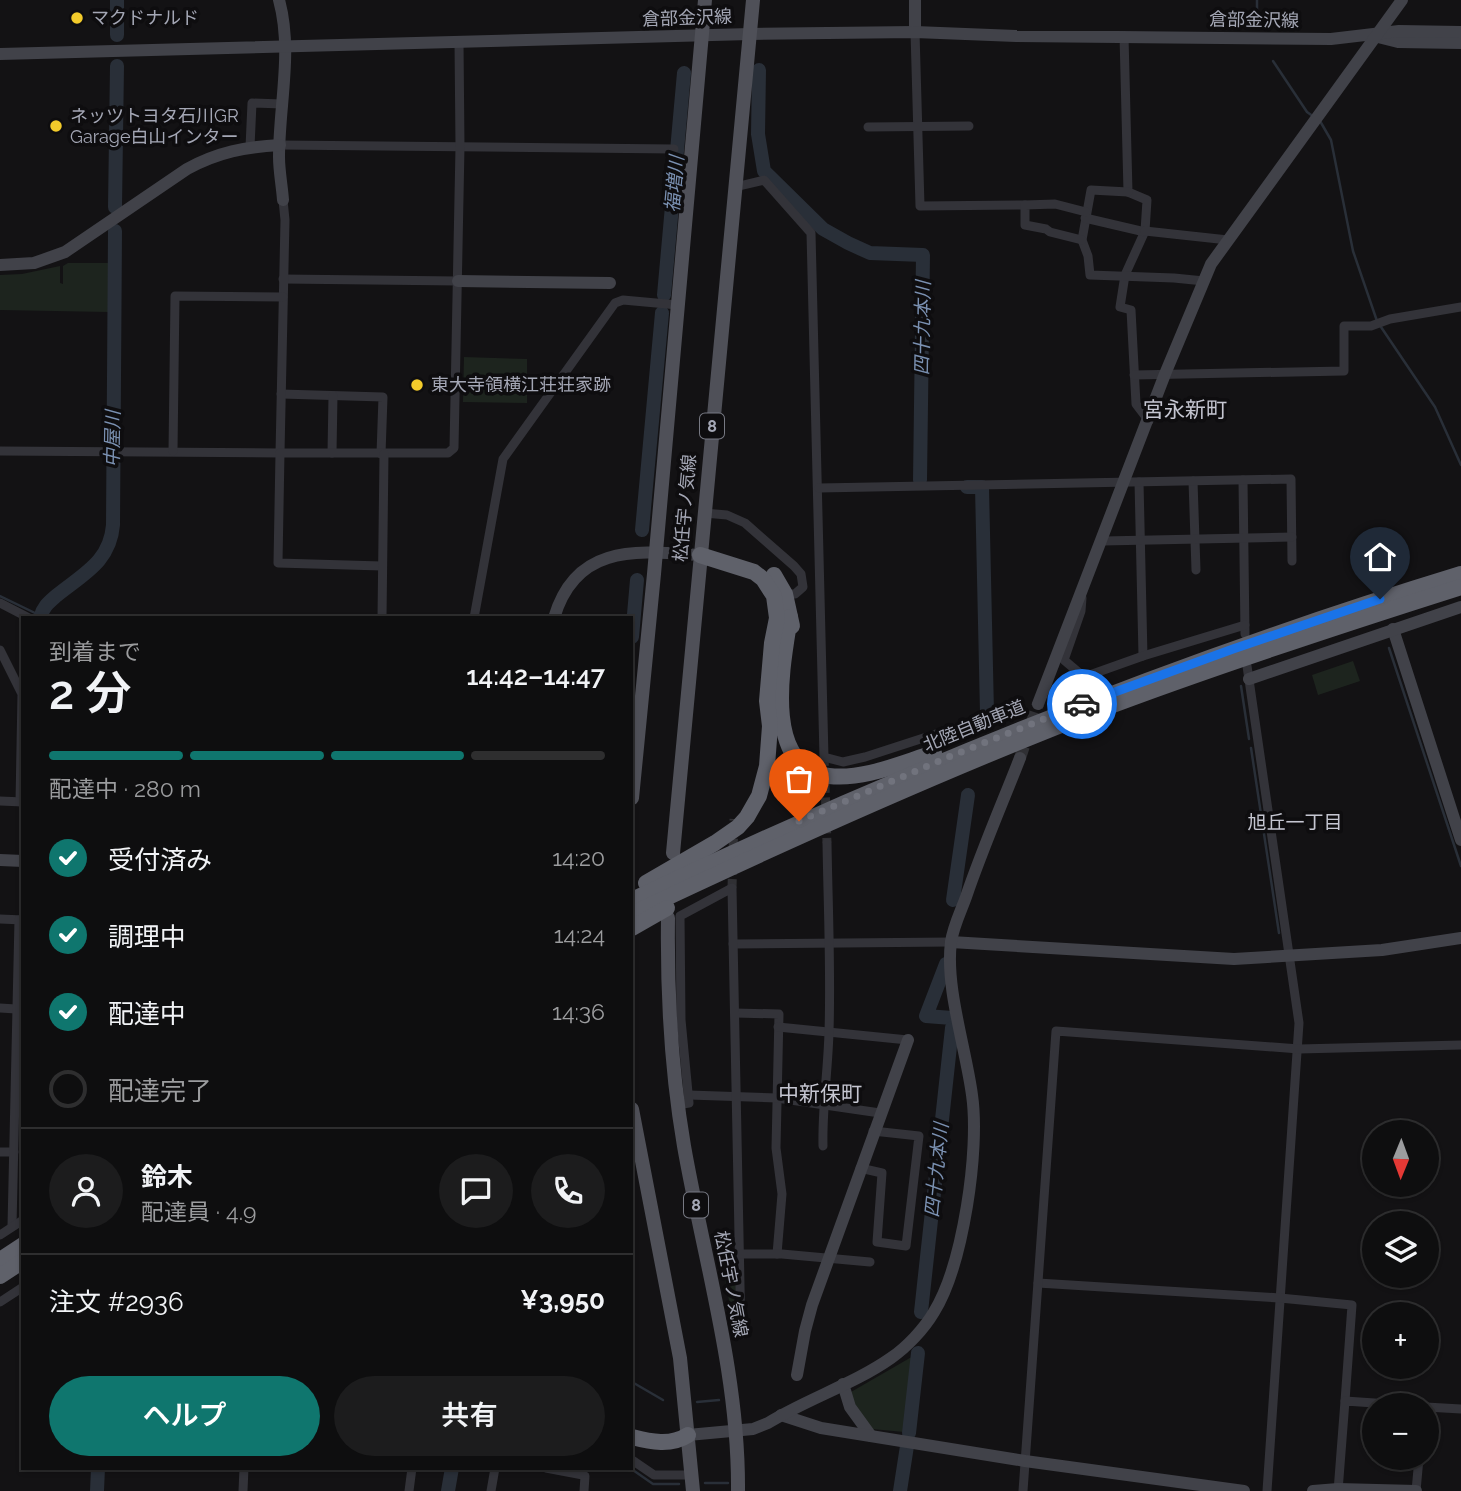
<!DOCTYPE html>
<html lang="ja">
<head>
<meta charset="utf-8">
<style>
  :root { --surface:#0e0e0f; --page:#1c1c1d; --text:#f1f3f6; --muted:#9b9c9e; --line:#2e2e2f; --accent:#0f766e }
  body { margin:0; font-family:Raleway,"Noto Sans JP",sans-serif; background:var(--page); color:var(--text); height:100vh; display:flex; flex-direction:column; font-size:26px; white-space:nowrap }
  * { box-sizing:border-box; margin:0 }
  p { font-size:23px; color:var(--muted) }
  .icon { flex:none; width:38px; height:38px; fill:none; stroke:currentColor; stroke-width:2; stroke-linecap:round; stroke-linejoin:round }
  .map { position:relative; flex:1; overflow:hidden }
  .panel { position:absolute; left:21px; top:616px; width:612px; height:854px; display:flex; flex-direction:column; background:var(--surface); border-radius:0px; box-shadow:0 2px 5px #0004,0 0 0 2px var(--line) }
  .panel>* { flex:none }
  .needle { width:46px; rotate:181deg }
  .tools { position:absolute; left:1362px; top:1120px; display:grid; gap:14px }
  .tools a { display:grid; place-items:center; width:77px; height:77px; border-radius:50%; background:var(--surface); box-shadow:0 2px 5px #0004,0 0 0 2px var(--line); font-size:35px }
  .pin { position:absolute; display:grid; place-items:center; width:60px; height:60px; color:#fff; margin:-72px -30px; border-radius:50% 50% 50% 0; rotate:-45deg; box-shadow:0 0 7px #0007 }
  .pin .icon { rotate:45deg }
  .courier { position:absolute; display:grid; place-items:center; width:70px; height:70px; margin:-35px; border:5px solid #1a73e8; border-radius:50%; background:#fff; color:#222; box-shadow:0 2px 9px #0007 }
  .overview em { font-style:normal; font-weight:600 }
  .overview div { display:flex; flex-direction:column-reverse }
  .overview { display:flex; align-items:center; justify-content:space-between; height:119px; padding:0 28px }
  h1 { font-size:46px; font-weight:600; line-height:52px }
  .bar { display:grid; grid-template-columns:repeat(4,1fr); gap:10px 7px; align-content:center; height:84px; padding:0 28px }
  .bar i { height:9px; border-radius:5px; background:var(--line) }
  .bar .selected { background:var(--accent) }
  .bar p { grid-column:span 4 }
  .line { display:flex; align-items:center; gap:18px; padding:0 28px; border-top:2px solid var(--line) }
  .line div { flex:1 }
  .round { display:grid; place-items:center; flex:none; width:74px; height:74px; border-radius:37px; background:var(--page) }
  ol { padding:0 28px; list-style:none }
  li { display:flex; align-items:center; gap:21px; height:77px }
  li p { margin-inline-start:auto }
  li .icon { padding:7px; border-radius:50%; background:var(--accent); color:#fff; stroke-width:4 }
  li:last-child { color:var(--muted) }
  li i { width:38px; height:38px; border:4px solid var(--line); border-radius:50% }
  .button { display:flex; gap:14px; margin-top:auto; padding:14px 28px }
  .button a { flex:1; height:80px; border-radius:42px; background:var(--accent); color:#fff; font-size:28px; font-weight:600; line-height:80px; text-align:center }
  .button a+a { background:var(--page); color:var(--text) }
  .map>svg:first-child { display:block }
  .green { fill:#1d241e }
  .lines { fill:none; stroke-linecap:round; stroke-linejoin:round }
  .stream { stroke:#292f38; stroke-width:2.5 }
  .river { stroke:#292f38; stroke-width:14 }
  .street-tunnel { stroke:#303034; stroke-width:9; stroke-dasharray:9 4.5; stroke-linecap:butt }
  .secondary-tunnel { stroke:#303034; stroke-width:12; stroke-dasharray:12 6; stroke-linecap:butt }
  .street { stroke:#333339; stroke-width:9 }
  .secondary { stroke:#414249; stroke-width:12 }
  .primary { stroke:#4f5058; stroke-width:14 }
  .highway { stroke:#5f616a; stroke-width:16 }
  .done { stroke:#71737d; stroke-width:7; stroke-dasharray:0 12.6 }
  .route { stroke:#1a73e8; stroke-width:9 }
  .poi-dot { fill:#f3cb2b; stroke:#0e0d0f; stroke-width:2.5 }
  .labels { text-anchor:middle; stroke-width:7; stroke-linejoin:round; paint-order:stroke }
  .shield { fill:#0e0d0f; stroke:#777983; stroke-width:2 }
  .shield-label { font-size:16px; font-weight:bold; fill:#a4a7b5 }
  .poi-label { font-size:18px; fill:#a4a7b5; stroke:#0e0d0f; text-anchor:start }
  .street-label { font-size:18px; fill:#a4a7b5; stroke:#0e0d0f }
  .water-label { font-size:19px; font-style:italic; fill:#7a90b1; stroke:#0e0d0f }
  .neighbourhood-label { font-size:19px; fill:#c5c6d1; stroke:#0e0d0f }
  .quarter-label { font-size:21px; fill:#c5c6d1; stroke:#0e0d0f }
</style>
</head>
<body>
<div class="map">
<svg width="1461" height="1491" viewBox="0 0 1461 1491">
  <rect width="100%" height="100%" fill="#131214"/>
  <!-- green -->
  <g class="green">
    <path d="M68,263h41l-1,49 -108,-2v-35l22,-1 38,-8v17l3,1v-18z"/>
    <path d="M464,357l63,2v44l-64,-1z"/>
    <path d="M1353,661l7,20 -42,14 -6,-20z"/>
    <path d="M720,1257h17v48h-7z"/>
    <path d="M915,1355l-11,77 -32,-3 -17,-23 -4,-14z"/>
  </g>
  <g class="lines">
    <!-- stream -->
    <g class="stream">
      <path d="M1257,0v15"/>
      <path d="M1273,61l34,51 7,5"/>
      <path d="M1320,121l11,19 22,111 24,70"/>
      <path d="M1381,327l54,80 26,58"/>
      <path d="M0,596l35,17"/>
      <path d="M39,616l1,1"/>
      <path d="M1389,648l72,218"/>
      <path d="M1241,686l8,53"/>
      <path d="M1251,748l28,185"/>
      <path d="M632,1382l31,18"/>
      <path d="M697,1402l22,-2"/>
      <path d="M630,1468l23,16h26"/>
      <path d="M705,1483h23"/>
    </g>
    <!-- river -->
    <g class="river">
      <path d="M117,35v-35"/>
      <path d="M759,70l-1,64 6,37 59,58 25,14 22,10 53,2 -3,225"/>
      <path d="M115,207l2,-141"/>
      <path d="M664,295l20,-222"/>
      <path d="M967,487h15l5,226"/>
      <path d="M642,530l20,-217"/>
      <path d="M40,618c3,-11 8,-15 16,-22 27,-22 54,-34 57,-71l2,-294"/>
      <path d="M632,637l5,-57"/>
      <path d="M953,900l15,-105"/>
      <path d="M946,964l-20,52 26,2"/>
      <path d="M921,1312l31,-284"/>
      <path d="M909,1433l9,-80"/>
      <path d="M97,1491l1,-23"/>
      <path d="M448,1491l4,-23"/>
      <path d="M900,1491l7,-45"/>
    </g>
    <!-- street-tunnel -->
    <g class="street-tunnel">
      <path d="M824,757l3,86"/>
      <path d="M732,888l2,-69"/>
    </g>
    <!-- secondary-tunnel -->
    <path class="secondary-tunnel" d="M1020,758l18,-54"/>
    <!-- street -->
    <g class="street">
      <path d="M915,32l5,174 105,-1"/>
      <path d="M1124,36l4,156 19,8 -2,31 -20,44 -5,32 11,3 5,94 13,17"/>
      <path d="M868,127l101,-1"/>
      <path d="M280,145l394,4"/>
      <path d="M250,147l2,-44 30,1"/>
      <path d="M735,187l29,-7 47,53 13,524 19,5 22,-5 117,-38"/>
      <path d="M1128,192l-37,-2 -9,50 6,16 2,19 84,3 30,3"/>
      <path d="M1085,218l60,14"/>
      <path d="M1145,231l83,9"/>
      <path d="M1082,240l-32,-8 -4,-3 -21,-4v-20l30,-1 31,8"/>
      <path d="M283,279l175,2"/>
      <path d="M1134,375l210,-4v-45h27l19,-7 71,-12"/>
      <path d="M281,394l102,3 -2,57"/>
      <path d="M0,451l280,2 5,-233 -2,-20"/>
      <path d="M173,451l2,-155 108,1"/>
      <path d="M332,453l1,-57"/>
      <path d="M1243,480l2,154"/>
      <path d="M1193,481l3,89"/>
      <path d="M1139,482l4,174"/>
      <path d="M819,488l472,-9 1,82"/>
      <path d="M704,513l23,2 18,8 49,43 7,8 2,13 -8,7h-10"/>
      <path d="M1103,541l189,-4"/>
      <path d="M382,566l-104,-3 2,-110h168l6,-5 6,-301 -1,-105"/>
      <path d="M1082,598l-1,13 -17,49 20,17 59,-21 102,-31"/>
      <path d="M0,603l29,15"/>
      <path d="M382,618l2,-164"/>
      <path d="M474,618l29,-159 112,-156 8,-3 55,5"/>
      <path d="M0,650l22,44 -2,108"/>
      <path d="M1247,666l52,357 -32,468"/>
      <path d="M0,801l23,1"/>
      <path d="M0,919l23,1"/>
      <path d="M733,944l218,-2"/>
      <path d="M0,1008l16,1"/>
      <path d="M735,1013l44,1 -3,134 6,46 -5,60"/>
      <path d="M778,1027l130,13"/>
      <path d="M689,1095l88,3 103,15"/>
      <path d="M677,1105l12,-2 -8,-83 -1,-104 52,-28 9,447"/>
      <path d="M823,1146c-1,-38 5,-76 6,-114 2,-63 -1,-126 -2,-189"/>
      <path d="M0,1152h14"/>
      <path d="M860,1168l22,5 -5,69 29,4 13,-110 -46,-5"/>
      <path d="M12,1226l7,-306"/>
      <path d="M0,1235l23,-15"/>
      <path d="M740,1254h42l88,8"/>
      <path d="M1038,1283l242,15 72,7 -7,96"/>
      <path d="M0,1302l23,-15"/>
      <path d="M1426,1407l35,2"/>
      <path d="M632,1460l22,15h39"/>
      <path d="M546,1468l37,7 2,1 -1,15"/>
      <path d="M243,1491l1,-23"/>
      <path d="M409,1491l3,-23"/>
      <path d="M491,1491l4,-23"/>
      <path d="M1023,1491l33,-460 243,18 162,-4"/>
      <path d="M1338,1491l7,-90 59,4"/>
      <path d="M1416,1491l3,-33"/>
    </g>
    <!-- secondary -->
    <g class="secondary">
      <path d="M279,0c14,51 0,105 0,157 0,14 3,29 4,43"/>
      <path d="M915,0v32"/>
      <path d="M1378,37l20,5 63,1"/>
      <path d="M0,54l750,-20 165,-2 101,4 315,3 68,-8 62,1"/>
      <path d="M0,265l34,-2 31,-11 122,-83c31,-17 58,-22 93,-24"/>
      <path d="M458,281l152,2"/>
      <path d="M554,618c22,-75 83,-67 146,-63"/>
      <path d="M1393,629l68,211"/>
      <path d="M1249,679l212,-72"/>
      <path d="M1038,704l127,-330 46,-110 191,-264"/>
      <path d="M0,860l23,1"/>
      <path d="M951,942l283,17 148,-9 79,-12"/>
      <path d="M797,1375l8,-44 7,-26 96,-265"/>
      <path d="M843,1384l7,23 21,29"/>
      <path d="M781,1415l40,13 204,33 219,30"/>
      <path d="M688,1435l65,-6 15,-6c39,-24 86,-39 123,-65 16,-11 33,-29 43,-46 29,-47 46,-162 38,-217 -6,-46 -27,-108 -21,-153 2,-15 10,-31 15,-45 16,-47 36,-93 54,-139"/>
      <path d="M1313,1491l25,-2 78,2"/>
    </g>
    <!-- primary -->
    <g class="primary">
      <path d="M632,798l22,-224 51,-574"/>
      <path d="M673,853l80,-853"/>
      <path d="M668,918c-1,77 3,152 16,228 20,114 55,228 54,345"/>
      <path d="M632,1109l48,249 13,133"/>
    </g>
    <!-- highway -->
    <g class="highway">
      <path d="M774,575l11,19 7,32"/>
      <path d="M790,617c-7,45 -29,151 39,159 35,4 72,-13 105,-23"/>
      <path d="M646,883l69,-40 23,-16 9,-10 12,-21 8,-30 3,-40 -3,-25 5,-58 5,-25 -3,-22 -11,-17 -9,-7 -54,-17"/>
      <path d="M632,900c269,-128 544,-239 829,-326"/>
      <path d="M632,914c152,-72 305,-141 462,-202 121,-46 244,-86 367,-125"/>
      <path d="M632,928l35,-20"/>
      <path d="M0,1260l23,-15"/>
      <path d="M0,1276l23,-15"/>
      <path d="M632,1437c19,5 39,9 56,-2"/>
    </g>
  </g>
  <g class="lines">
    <!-- done -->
    <path class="done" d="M799,821l152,-65 131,-52"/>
    <!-- route -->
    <path class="route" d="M1082,704l151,-55 147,-50"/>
  </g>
  <!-- markers -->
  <g class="poi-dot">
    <circle cx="77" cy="18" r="7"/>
    <circle cx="56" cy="126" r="7"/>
    <circle cx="417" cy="385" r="7"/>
  </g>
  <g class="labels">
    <!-- shield labels -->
    <g class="shield">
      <rect x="700" y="413.5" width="24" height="25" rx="5"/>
      <rect x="684" y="1192.5" width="24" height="25" rx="5"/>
    </g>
    <g class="shield-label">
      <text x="712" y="432">8</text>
      <text x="696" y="1211">8</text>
    </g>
    <!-- poi labels -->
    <g class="poi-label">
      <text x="91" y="24">マクドナルド</text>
      <text x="70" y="122">ネッツトヨタ石川GR<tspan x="70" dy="21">Garage白山インター</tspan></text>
      <text x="431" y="391">東大寺領横江荘荘家跡</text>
    </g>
    <!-- street labels -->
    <g class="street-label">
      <text transform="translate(687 18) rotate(-2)" y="6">倉部金沢線</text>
      <text transform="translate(1254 20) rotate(1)" y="6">倉部金沢線</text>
      <text transform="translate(685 508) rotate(-85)" y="6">松任宇ノ気線</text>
      <text transform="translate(974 726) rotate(-22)" y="6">北陸自動車道</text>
      <text transform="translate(731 1284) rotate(79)" y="6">松任宇ノ気線</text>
    </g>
    <!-- water labels -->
    <g class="water-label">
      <text transform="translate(674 184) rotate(-85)" y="7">福増川</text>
      <text transform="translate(922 328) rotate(-89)" y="7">四十九本川</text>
      <text transform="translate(112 439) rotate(-89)" y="7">中屋川</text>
      <text transform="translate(936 1170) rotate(-84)" y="7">四十九本川</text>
    </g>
    <!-- neighbourhood labels -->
    <g class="neighbourhood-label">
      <text x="1295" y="829">旭丘一丁目</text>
    </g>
    <!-- quarter labels -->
    <g class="quarter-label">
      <text x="1185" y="417">宮永新町</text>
      <text x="820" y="1101">中新保町</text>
    </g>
  </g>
</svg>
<div class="tools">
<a><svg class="needle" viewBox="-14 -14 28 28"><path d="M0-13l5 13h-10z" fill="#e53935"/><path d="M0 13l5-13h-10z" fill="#9b9c9e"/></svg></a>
<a><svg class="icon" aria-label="layers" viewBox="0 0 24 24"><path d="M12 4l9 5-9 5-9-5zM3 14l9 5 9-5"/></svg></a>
<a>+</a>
<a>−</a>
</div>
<div class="pin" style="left:799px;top:821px;background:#ea580c"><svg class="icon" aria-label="bag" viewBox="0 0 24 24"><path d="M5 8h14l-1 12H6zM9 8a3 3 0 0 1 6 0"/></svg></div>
<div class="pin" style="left:1380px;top:599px;background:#1f2937"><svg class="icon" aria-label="home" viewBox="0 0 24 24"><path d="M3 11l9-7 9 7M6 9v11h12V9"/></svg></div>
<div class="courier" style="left:1082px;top:704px"><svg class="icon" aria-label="car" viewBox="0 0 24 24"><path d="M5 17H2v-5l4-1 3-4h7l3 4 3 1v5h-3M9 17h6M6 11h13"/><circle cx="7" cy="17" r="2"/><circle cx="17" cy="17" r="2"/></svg></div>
<section class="panel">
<div class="overview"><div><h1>2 分</h1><p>到着まで</p></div><em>14:42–14:47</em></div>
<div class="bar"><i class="selected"></i><i class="selected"></i><i class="selected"></i><i></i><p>配達中 · 280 m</p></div>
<ol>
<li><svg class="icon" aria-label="check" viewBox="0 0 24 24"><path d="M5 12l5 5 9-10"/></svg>受付済み<p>14:20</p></li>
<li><svg class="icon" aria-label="check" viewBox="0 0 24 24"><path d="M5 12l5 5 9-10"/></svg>調理中<p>14:24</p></li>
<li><svg class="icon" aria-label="check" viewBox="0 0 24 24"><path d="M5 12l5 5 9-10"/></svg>配達中<p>14:36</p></li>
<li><i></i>配達完了</li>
</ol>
<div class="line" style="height:126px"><a class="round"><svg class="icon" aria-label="person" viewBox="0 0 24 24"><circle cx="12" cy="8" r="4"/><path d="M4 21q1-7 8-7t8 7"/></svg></a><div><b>鈴木</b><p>配達員 · 4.9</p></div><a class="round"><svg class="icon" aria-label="chat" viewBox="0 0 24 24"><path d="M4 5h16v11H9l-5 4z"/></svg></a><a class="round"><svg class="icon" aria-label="phone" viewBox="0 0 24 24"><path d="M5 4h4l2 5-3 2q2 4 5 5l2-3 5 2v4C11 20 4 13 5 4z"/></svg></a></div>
<div class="line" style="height:91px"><div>注文 #2936</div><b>¥3,950</b></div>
<div class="button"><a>ヘルプ</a><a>共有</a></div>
</section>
</div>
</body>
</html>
